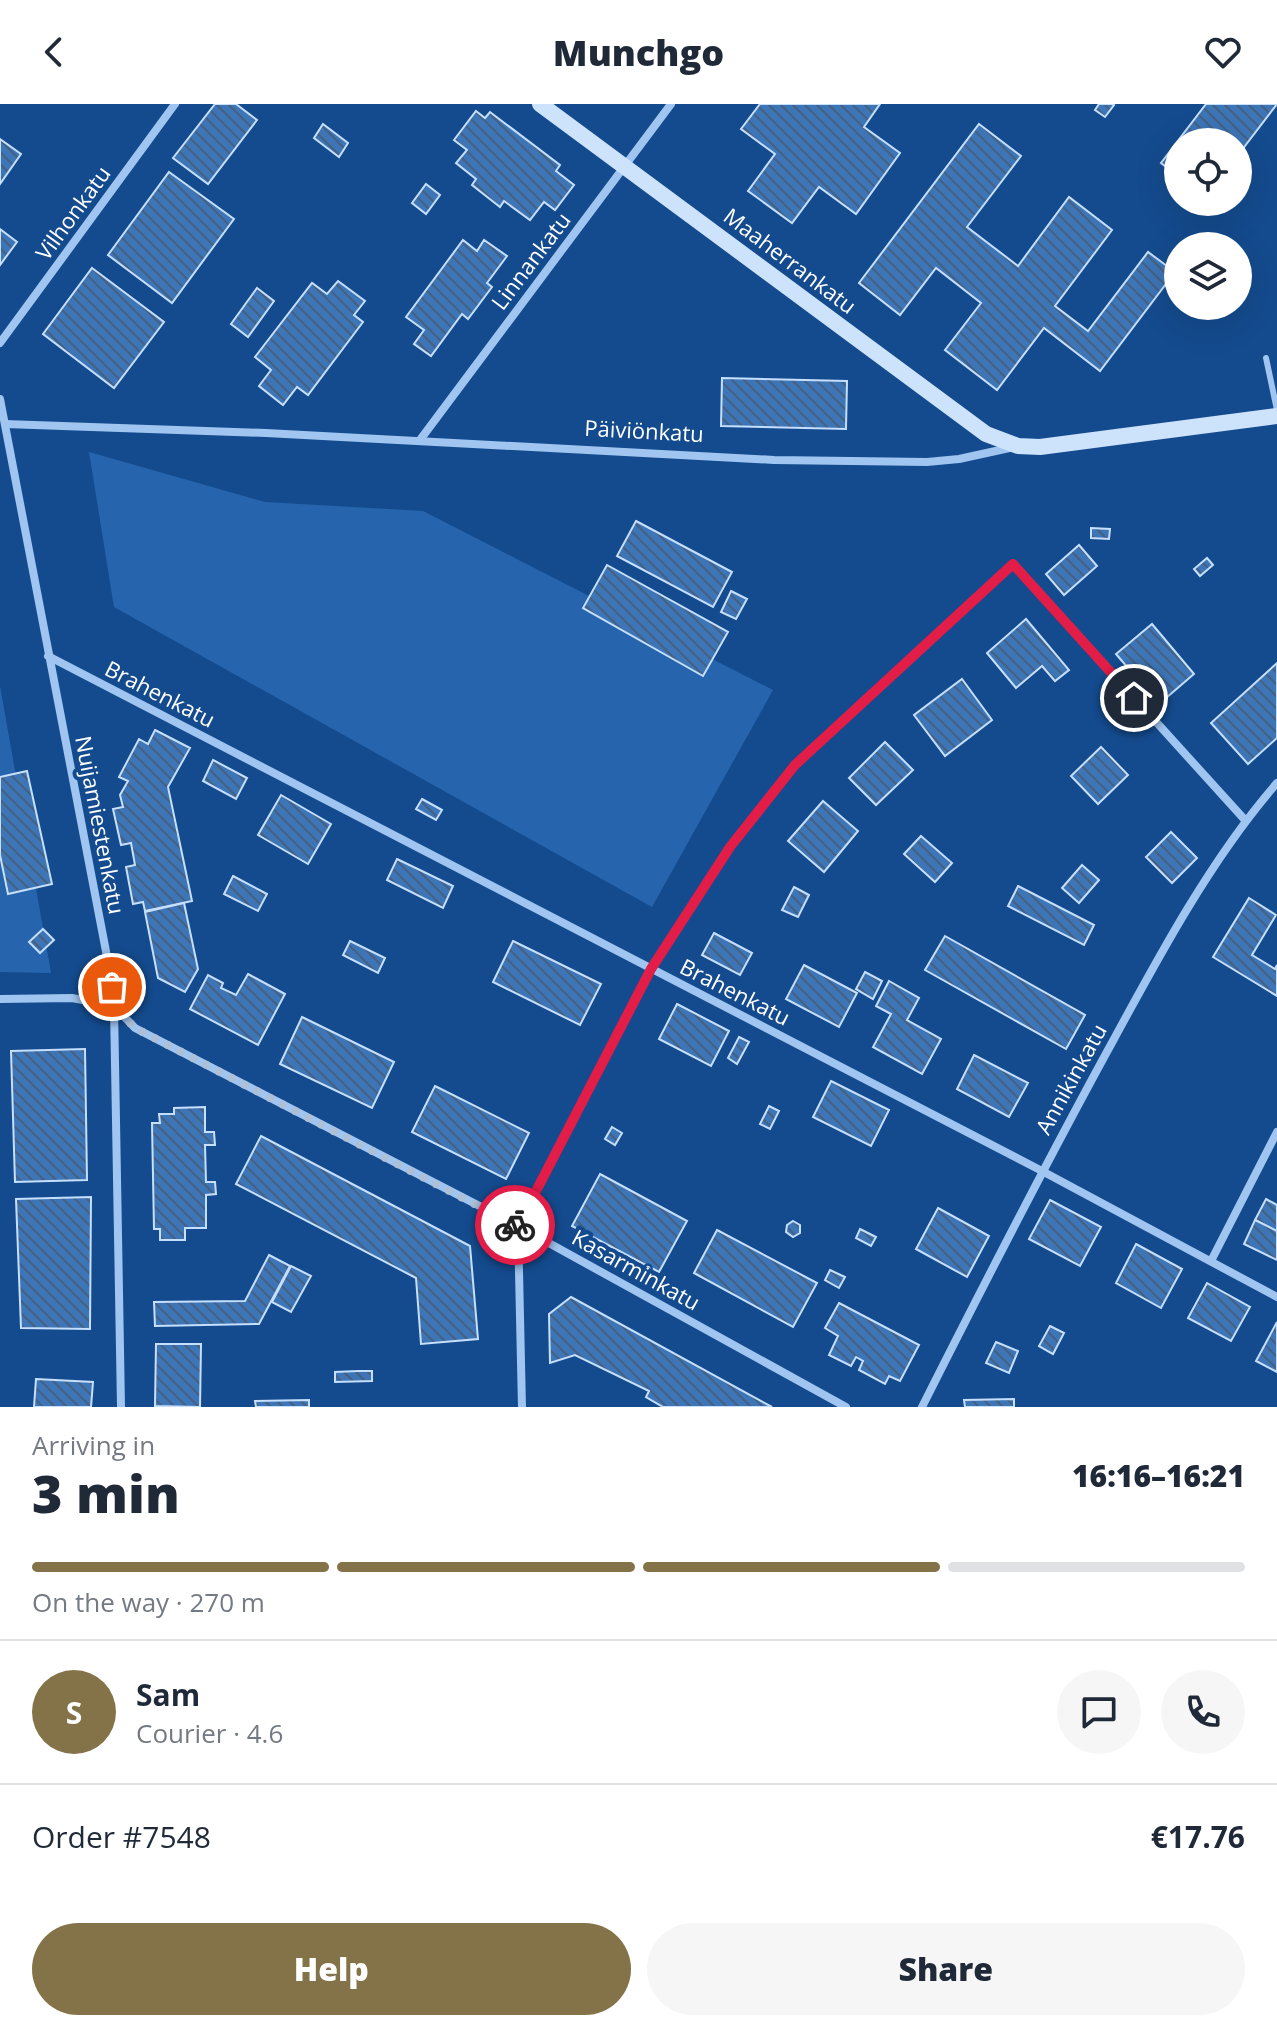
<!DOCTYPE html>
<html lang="en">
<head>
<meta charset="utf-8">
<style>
  :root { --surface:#fff; --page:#f6f6f7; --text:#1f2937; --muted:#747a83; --line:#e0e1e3; --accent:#847349 }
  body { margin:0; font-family:"Open Sans",sans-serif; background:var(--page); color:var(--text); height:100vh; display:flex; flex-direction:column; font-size:30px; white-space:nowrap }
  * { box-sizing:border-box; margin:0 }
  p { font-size:26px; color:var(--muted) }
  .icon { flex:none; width:44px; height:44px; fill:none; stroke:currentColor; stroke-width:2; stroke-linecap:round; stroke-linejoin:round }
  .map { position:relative; height:1303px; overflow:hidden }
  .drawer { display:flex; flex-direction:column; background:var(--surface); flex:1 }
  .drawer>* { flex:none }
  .controls { position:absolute; left:1164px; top:24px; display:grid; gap:16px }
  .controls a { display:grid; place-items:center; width:88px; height:88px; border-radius:50%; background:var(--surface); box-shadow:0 8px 32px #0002; font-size:40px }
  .pin { position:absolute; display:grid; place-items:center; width:68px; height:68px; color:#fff; margin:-34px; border:4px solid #fff; border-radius:50%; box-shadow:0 2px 8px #0007 }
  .courier { position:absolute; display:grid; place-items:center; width:80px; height:80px; margin:-40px; border:6px solid #e11d48; border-radius:50%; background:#fff; color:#222; box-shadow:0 2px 10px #0007 }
  .summary em { font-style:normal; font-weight:800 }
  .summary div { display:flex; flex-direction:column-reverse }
  .summary { display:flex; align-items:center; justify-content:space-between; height:136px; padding:0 32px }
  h1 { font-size:52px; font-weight:800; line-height:60px }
  .bar { display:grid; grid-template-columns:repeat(4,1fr); gap:12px 8px; align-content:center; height:96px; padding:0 32px }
  .bar i { height:10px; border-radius:6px; background:var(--line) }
  .bar .selected { background:var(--accent) }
  .bar p { grid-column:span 4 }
  .line { display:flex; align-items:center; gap:20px; padding:0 32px; border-top:2px solid var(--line) }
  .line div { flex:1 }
  .round { display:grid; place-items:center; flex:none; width:84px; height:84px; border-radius:42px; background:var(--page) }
  .cta { display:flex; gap:16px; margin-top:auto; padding:16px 32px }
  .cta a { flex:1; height:92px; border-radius:48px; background:var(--accent); color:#fff; font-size:32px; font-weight:800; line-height:92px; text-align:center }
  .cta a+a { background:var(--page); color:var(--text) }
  header { display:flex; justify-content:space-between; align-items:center; height:104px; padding:0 32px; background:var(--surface); font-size:36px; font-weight:800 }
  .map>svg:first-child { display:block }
  .pitch { fill:#2665ad }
  .building { fill:url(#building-back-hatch); stroke:#c5dffc; stroke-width:2 }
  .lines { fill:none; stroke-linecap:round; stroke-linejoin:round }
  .service { stroke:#9fc5f0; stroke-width:6 }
  .minor { stroke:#9fc5f0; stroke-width:8 }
  .secondary { stroke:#cde2fb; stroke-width:16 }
  .done { stroke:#adc0d7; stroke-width:8; stroke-dasharray:0 14.4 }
  .route { stroke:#e11d48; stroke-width:10 }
  .labels { text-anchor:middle; stroke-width:8; stroke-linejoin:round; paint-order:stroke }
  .street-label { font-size:22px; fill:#fff; stroke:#144b8e }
</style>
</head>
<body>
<header><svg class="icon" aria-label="back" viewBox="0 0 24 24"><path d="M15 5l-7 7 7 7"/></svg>Munchgo<svg class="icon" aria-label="heart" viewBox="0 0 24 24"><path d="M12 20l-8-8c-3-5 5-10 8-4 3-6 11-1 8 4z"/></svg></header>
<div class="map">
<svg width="1277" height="1303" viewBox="0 0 1277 1303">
  <defs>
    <pattern id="building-back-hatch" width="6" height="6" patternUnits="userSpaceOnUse" patternTransform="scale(2)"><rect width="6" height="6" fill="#3d75b7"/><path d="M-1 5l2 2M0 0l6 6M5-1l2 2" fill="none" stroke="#446082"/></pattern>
  </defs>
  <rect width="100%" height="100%" fill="#144b8e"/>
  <!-- pitch -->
  <g class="pitch">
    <path d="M89,348l176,50 158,9 350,179 -121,217 -538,-300z"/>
    <path d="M0,582l51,287 -51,-1z"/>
  </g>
  <!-- building -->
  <g class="building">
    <path d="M215,0h21l21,16 -49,64 -35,-26z"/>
    <path d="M760,0h120l-16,23 36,26 -44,61 -37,-27 -27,36 -44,-32 27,-37 -34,-25z"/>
    <path d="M1099,0h13l2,1 -9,12 -10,-7z"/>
    <path d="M1206,0h71l-39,51v-13h-60v34l-17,-13z"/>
    <path d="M476,7l9,7 5,-6 70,53 -4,6 18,14 -19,25 -11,-8 -14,18 -26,-19 -4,6 -28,-22 4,-6 -20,-16 11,-13 -13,-10z"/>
    <path d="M323,20l25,19 -9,14 -25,-19z"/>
    <path d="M979,20l42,32 -54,71 51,39 51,-69 43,33 -57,76 33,25 60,-79 27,20 -75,99 -56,-43 -47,62 -52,-40 36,-47 -45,-35 -36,47 -41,-32z"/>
    <path d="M0,35l21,15 -21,30z"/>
    <path d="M169,68l65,47 -62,84 -64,-48z"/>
    <path d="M426,80l14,11 -14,19 -14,-11z"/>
    <path d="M0,125l17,13 -17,23z"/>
    <path d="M463,136l14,11 7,-11 23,16 -20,27 5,4 -24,32 -6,-5 -31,42 -17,-12 10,-14 -18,-13z"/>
    <path d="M92,164l72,54 -50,66 -71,-54z"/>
    <path d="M338,177l27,20 -11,14 9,7 -55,73 -11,-8 -14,18 -24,-19 12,-16 -16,-13 57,-74 15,11z"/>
    <path d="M257,184l17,13 -26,36 -17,-13z"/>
    <path d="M722,274l125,3 -1,48 -125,-3z"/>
    <path d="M636,417l96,51 -19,35 -96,-51z"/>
    <path d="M1091,424l19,1 -1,10 -18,-1z"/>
    <path d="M1079,441l18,21 -33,29 -18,-21z"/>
    <path d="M1207,454l6,7 -13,11 -6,-7z"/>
    <path d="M607,461l121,67 -25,44 -120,-68z"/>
    <path d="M731,487l16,8 -11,20 -15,-7z"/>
    <path d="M1026,515l43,51 -14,11 -13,-15 -26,22 -29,-35z"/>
    <path d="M1152,520l42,50 -35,30 -43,-50z"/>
    <path d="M1277,559v75l-29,26 -37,-41z"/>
    <path d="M962,575l30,41 -47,36 -31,-41z"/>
    <path d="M155,626l35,18 -22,39 24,114 -47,10 -2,-9 -10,2 -7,-37 9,-2 -4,-22 -10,2 -8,-36 10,-2 -3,-12 8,-14 -9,-4 20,-38 9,5z"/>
    <path d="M885,638l28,28 -37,35 -27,-27z"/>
    <path d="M1101,643l27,28 -30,29 -27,-28z"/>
    <path d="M213,656l34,18 -11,21 -33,-18z"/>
    <path d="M27,667l25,113 -44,10 -8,-39v-78z"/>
    <path d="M281,691l50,29 -23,40 -50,-29z"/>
    <path d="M422,695l20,11 -6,10 -20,-11z"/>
    <path d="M823,697l35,30 -34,41 -36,-31z"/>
    <path d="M1171,728l26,26 -25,25 -26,-26z"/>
    <path d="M921,732l31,27 -17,19 -31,-28z"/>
    <path d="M397,755l56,27 -10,22 -56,-28z"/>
    <path d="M1082,761l17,15 -20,23 -17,-15z"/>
    <path d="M233,772l34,18 -9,17 -34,-17z"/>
    <path d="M1018,782l76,39 -10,20 -76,-39z"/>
    <path d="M794,783l15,8 -11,22 -16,-7z"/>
    <path d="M1249,794l27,17 -24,40 23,14 2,-4v31l-64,-39z"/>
    <path d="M184,799l14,66 -13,23 -27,-14 -13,-66z"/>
    <path d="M43,825l11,11 -14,13 -11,-11z"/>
    <path d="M714,829l38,20 -12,22 -38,-20z"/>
    <path d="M945,832l140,79 -19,34 -141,-79z"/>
    <path d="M350,837l35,17 -7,15 -35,-18z"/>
    <path d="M513,837l88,43 -21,41 -87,-43z"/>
    <path d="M804,861l53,28 -18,34 -53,-28z"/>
    <path d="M865,868l17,9 -9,18 -17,-10z"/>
    <path d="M248,870l37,20 -27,51 -68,-36 18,-34 15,8 -2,5 15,7z"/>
    <path d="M889,877l30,17 -12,22 34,19 -19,35 -49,-27 18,-33 -15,-8z"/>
    <path d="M677,900l52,27 -18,35 -52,-27z"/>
    <path d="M302,913l92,45 -22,46 -92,-44z"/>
    <path d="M739,933l10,5 -12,22 -9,-6z"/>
    <path d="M85,945l2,131 -72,2 -4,-131z"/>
    <path d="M974,951l54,28 -19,34 -52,-28z"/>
    <path d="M831,977l58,29 -18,36 -58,-29z"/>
    <path d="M435,982l94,47 -23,46 -94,-47z"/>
    <path d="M769,1002l10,5 -9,18 -10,-5z"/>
    <path d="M205,1003v25h9l1,13h-10l1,37h9l1,12 -10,1v33h-21v12h-25v-11h-6l-2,-106h8l-1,-9h15v-6z"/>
    <path d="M612,1023l10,6 -7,12 -10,-6z"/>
    <path d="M261,1032l209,110 8,93 -57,5 -5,-66 -180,-94z"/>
    <path d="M600,1070l87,47 -28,51 -87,-46z"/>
    <path d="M91,1093l-1,132 -69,-1 -5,-129z"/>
    <path d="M1266,1095l11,6v26l-22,-11z"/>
    <path d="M1050,1096l51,27 -21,39 -51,-27z"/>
    <path d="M938,1104l51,28 -22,41 -51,-28z"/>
    <path d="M1255,1116l22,11v29l-33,-16z"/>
    <path d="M793,1117l7,4v8l-7,4 -7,-5 1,-7z"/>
    <path d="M860,1125l16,8 -5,9 -15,-8z"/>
    <path d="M717,1126l100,53 -24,44 -99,-54z"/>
    <path d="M1136,1140l46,25 -21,39 -45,-25z"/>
    <path d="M269,1151l21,11 -31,58 -104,2 -1,-24 91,-1z"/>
    <path d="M291,1162l20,10 -20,36 -19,-10z"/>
    <path d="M830,1166l15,7 -6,11 -14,-8z"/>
    <path d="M1207,1179l43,24 -19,34 -43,-23z"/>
    <path d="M571,1193l201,110h-109l-17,-10 3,-6 -74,-36 -25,8 -1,-49z"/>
    <path d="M839,1199l80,42 -19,36 -11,-5 -4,8 -26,-14 4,-9 -7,-4 -5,9 -22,-11 9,-19 -13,-8z"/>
    <path d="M1277,1218v50l-21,-11z"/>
    <path d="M1050,1222l14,7 -11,21 -14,-8z"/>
    <path d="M996,1238l22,9 -9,22 -23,-10z"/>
    <path d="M156,1240h45l-1,63 -45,-1z"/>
    <path d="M358,1267h14v10l-37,1v-10z"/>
    <path d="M36,1275l57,3 -2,25h-57z"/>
    <path d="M1014,1295v8h-49l-1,-7z"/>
    <path d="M309,1296v7h-53l-1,-6z"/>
  </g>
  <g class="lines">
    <!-- service -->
    <path class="service" d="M1266,254l11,52"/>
    <!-- minor -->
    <g class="minor">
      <path d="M0,239l175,-239"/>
      <path d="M0,295l109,568 5,39 7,401"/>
      <path d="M5,320l261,9 508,27 153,2 32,-3 55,-12"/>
      <path d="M420,336l251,-336"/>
      <path d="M48,552l994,515 235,126"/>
      <path d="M0,895l72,-1 42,8"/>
      <path d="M115,903l20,21 383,198 328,181"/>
      <path d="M1211,1157l66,-129"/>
      <path d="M522,1303l-4,-181 133,-257 79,-122 65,-82 218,-201 232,256"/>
      <path d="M922,1303c62,-123 125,-246 192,-368 46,-85 99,-183 163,-256"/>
    </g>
    <!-- secondary -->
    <path class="secondary" d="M540,0l446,330 32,12 22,1 237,-31"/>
  </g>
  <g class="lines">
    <!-- done -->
    <path class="done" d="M112,883l2,19 21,22 380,197"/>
    <!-- route -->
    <path class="route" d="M515,1121l3,1 133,-257 79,-122 65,-82 218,-201 121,134"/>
  </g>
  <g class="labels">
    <!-- street labels -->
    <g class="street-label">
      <text transform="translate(73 109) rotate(-54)" y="8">Vilhonkatu</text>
      <text transform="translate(531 157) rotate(-53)" y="8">Linnankatu</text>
      <text transform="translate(790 157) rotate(37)" y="8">Maaherrankatu</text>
      <text transform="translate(644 327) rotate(3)" y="8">Päiviönkatu</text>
      <text transform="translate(160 590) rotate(27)" y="8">Brahenkatu</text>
      <text transform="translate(100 721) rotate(79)" y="8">Nuijamiestenkatu</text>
      <text transform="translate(735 888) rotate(27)" y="8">Brahenkatu</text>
      <text transform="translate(1071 975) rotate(-61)" y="8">Annikinkatu</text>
      <text transform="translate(636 1166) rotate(29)" y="8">Kasarminkatu</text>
    </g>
  </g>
</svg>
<div class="controls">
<a><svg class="icon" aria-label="locate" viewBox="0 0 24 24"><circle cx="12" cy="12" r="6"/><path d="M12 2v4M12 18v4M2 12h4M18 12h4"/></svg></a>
<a><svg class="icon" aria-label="layers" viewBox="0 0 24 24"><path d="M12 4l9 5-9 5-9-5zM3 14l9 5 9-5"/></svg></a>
</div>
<div class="pin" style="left:112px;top:883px;background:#ea580c"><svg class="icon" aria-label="bag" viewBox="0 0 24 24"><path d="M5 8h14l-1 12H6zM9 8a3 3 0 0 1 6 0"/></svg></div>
<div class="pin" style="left:1134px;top:594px;background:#1f2937"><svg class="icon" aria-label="home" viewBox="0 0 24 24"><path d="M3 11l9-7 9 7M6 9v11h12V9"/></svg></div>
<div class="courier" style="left:515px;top:1121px"><svg class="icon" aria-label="bike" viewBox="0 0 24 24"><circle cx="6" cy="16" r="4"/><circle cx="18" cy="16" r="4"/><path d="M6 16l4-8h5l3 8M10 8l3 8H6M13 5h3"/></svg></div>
</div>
<section class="drawer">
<div class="summary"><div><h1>3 min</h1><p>Arriving in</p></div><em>16:16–16:21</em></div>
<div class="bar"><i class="selected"></i><i class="selected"></i><i class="selected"></i><i></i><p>On the way · 270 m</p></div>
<div class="line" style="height:144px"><b class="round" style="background:var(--accent);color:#fff">S</b><div><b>Sam</b><p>Courier · 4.6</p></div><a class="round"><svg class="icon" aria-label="chat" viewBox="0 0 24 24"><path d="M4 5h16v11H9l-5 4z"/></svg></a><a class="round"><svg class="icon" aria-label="phone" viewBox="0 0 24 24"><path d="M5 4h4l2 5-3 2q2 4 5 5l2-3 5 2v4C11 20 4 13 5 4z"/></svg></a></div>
<div class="line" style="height:104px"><div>Order #7548</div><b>€17.76</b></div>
<div class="cta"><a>Help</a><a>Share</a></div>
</section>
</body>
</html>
